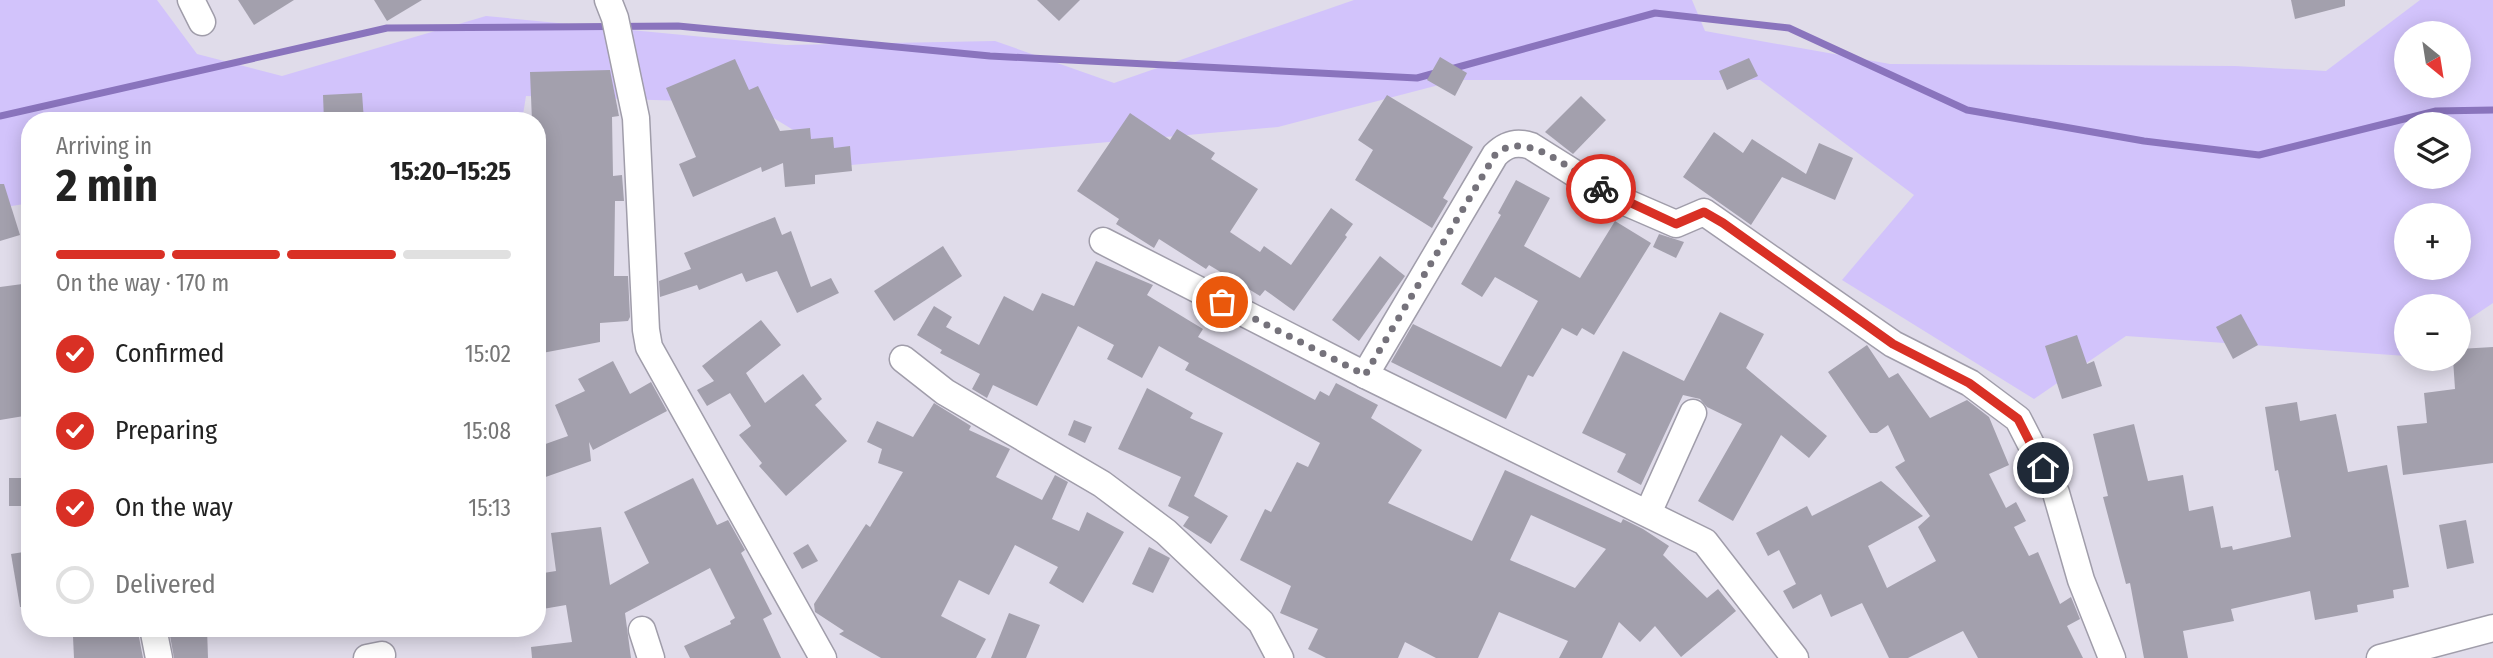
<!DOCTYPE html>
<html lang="en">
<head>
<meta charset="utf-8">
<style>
  :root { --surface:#fff; --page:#f6f6f6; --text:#222; --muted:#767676; --line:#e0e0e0; --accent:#d93025 }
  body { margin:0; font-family:"Fira Sans Condensed",sans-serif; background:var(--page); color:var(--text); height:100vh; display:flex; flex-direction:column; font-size:26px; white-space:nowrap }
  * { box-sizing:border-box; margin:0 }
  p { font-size:23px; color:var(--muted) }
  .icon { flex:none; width:38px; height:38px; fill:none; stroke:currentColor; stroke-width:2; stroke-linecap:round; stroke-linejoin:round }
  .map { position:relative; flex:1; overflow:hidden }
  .side { position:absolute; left:21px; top:112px; width:525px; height:525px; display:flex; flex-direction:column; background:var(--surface); border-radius:28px; box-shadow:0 4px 18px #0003 }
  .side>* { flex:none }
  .needle { width:46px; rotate:150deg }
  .fabs { position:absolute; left:2394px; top:21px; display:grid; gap:14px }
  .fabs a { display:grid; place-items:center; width:77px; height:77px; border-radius:50%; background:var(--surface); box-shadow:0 4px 18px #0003; font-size:35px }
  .pin { position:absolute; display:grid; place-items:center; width:60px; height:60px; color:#fff; margin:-30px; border:4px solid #fff; border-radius:50%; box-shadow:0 2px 7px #0007 }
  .courier { position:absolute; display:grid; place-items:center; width:70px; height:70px; margin:-35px; border:5px solid #d93025; border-radius:50%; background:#fff; color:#222; box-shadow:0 2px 9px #0007 }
  .overview em { font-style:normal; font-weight:700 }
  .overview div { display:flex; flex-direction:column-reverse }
  .overview { display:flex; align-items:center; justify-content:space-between; height:119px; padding:0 35px }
  h1 { font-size:46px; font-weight:700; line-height:52px }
  .bar { display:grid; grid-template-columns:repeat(4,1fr); gap:10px 7px; align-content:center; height:84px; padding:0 35px }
  .bar i { height:9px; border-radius:5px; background:var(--line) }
  .bar .selected { background:var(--accent) }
  .bar p { grid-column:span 4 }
  ol { padding:0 35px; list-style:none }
  li { display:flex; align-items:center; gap:21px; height:77px }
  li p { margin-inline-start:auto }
  li .icon { padding:7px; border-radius:50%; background:var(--accent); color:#fff; stroke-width:4 }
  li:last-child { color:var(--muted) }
  li i { width:38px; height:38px; border:4px solid var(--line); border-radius:50% }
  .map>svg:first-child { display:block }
  .green { fill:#d2c3fb; fill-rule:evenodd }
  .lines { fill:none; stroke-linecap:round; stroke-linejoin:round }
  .stream { stroke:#8a74bd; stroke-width:7 }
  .building { fill:#a3a0ad; fill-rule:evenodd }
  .minor-casing { stroke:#a09daa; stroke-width:29 }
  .minor { stroke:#fff; stroke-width:26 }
  .done { stroke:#75727b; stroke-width:7; stroke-dasharray:0 12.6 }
  .route { stroke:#d93025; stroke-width:9 }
</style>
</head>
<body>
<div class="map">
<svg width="2493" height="658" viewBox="0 0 2493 658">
  <rect width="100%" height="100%" fill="#e0dcea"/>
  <!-- green -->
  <path class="green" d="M0,0h157l40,54 85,22 204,-60 300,29 209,-4 119,42 240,-83h338l13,31 185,33 345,2 91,5 94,-71h73v303l-34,23v-20h-53v50l-280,-20 -92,63 -192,-119 72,-85 -154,-115h-302l-180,47 -427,38 -102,-62 -223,-7 -4,25h-492v82l-30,5zM2406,33h53v53h-53zM2406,124h53v53h-53zM2406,215h53v53h-53z"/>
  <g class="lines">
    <!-- stream -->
    <g class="stream">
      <path d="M1451,69l204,-56 134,15 178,82 177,31 115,14 177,-44 57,-1"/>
      <path d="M0,116l387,-88 291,-2 312,30 427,22 22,-6"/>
    </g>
  </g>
  <!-- building -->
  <g class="building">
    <path d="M238,0h56l-40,25z"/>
    <path d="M374,0h48l-35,21z"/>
    <path d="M1037,0h43l-21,21z"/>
    <path d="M2291,0h54v6l-50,13z"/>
    <path d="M1440,57l27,16 -12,23 -28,-16z"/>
    <path d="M1749,58l9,18 -31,14 -8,-19z"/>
    <path d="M735,59l14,31 9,-4 22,45 30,-3 1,11 22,-2 1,11 16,-2 2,25 -37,4v9l-30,3 -2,-24 -21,9 -1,-5 -68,30 -14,-33 17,-7 -30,-69z"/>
    <path d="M610,70l9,46 -7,1 1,59 9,-1 2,26h-9l-1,75h14l2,41 -2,4 -28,2v19l-63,12v-233h-5l-2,-49z"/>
    <path d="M362,93l2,28h-40l-1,-26z"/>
    <path d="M1387,95l86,52 -30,51 5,3 -16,27 -77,-48 18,-30 -15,-10z"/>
    <path d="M1581,96l25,24 -33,34 -28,-22z"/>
    <path d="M1130,113l40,27 7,-11 38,24 -4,6 47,30 -28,43 30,20 4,-6 27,19 40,-57 22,16 -8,11 2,2 -53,74 -29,-21 -5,6 -51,-31 -3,4 -47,-30 -5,9 -38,-24 3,-5 -42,-28z"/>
    <path d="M1714,132l29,21 9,-14 54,35 13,-31 34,15 -18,42 -53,-23 -31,48 -68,-48z"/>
    <path d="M1516,180l34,18 -26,48 56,32 35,-57 36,22 -57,92 -12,-7 -5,8 -15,-8 -29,49 -5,-2 -22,44 -115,-57 22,-38 88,43 37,-66 -43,-24 -13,20 -21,-13 40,-69 -3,-2z"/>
    <path d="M0,184h4l16,51 -20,6z"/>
    <path d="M775,217l7,18 9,-4 20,56 20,-9 8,15 -42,20 -20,-42 -31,11 -4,-9 -43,17 -2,-5 -37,12 -1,-16 32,-12 -7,-16z"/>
    <path d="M1659,234l25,8 -8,16 -23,-11z"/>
    <path d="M943,246l19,30 -68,45 -20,-30z"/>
    <path d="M1380,256l25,20 -46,65 -27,-21z"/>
    <path d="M1096,261l57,24 -6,10 56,34 -5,8 117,63 5,-9 9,5 7,-13 42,22 -7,13 51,32 -34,53 84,38 33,-71 116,53 2,-4 20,10 26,17 -6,9 44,43 11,-9 18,22 -55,46 -26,-31 -15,16 -21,-20 -17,36h-43l9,-17 -69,-29 -21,46h-42l-31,-16 -7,16h-72l-18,-9 10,-20 -38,-16 11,-27 -51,-26 25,-51 6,3 26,-50 11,5 12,-24 -135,-73 4,-7 -30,-17 -17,32 -35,-19 7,-14 -36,-19 -41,80 -44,-21 -6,13 -15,-9 8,-15 -40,-21 2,-3 -25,-15 17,-29 18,11 -6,10 33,18 25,-49 29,15 9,-18 32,13zM1531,515l75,34 -31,39 -65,-28z"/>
    <path d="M30,283v132l-30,5v-133z"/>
    <path d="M1720,312l44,22 -18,34 81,68 -18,22 -28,-23 -48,86 -35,-20 44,-77 -35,-17 -7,-8 -17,-4 -42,90 -24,-13 9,-18 -44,-21 41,-82 61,30z"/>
    <path d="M2241,314l17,31 -25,14 -17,-32z"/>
    <path d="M761,320l20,25 -35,28 19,30 38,-29 19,25 -7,6 32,36 -61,55 -27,-30 3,-3 -23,-28 12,-9 -21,-33 -23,13 -10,-16 17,-9 -12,-15z"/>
    <path d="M2077,335l10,29 7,-3 8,25 -40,13 -17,-53z"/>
    <path d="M1867,345l22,33 9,-5 32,45 37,-18 22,17 20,48 -20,9 17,34 10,-6 10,19 -12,6 15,29 9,-4 22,52 11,-7 9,22 -13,7 16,32h-105l-15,-27 -55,27h-19l-27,-55 -31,14 -10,-23 -28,15 -10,-18 13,-7 -17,-34 -11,6 -12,-23 51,-27 5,10 69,-35 42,35 -55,30 19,42 49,-27 -18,-34 12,-11 -35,-49 10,-6 -17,-36 -11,8h-7l-42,-61z"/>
    <path d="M2493,347v116l-90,12 -6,-49 30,-3 -3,-30 31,-4 -2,-30h6v-10z"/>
    <path d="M613,361l17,33 21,-12 16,29 -74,39 -4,-8 2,19 -54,19v-33l31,-11 -13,-31 30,-14 -7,-12z"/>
    <path d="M1147,388l46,25 -3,5 33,15 -29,63 34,20 -17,28 -28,-18 6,-9 -21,-11 13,-29 -63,-28z"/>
    <path d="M2297,402l3,19 36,-7 12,58 39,-7 22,122 -16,3 1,8 -37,7 1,7 -43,8 -5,-29 -79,18 3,12 -51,10 5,27h-44l-14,-75 -4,1 -23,-87 5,-1 -15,-62 41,-10 14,57 35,-6 6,36 24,-5 8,42 11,-2 1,4 58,-13 -13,-67 -3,1 -10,-64z"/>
    <path d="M934,403l37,23 -2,4 41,19 -14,28 46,23 13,-25 13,7 -16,37 27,12 8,-19 37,20 -41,71 -34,-20 9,-16 -43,-22 -26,50 -30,-15 -18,36 45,23 -10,19h-95l-42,-24 5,-3 -29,-19 -1,-8 52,-80 4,3 33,-55 -25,-9 4,-14 -15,-7 10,-21 36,16z"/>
    <path d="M1074,420l18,7 -7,16 -17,-8z"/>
    <rect x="9" y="478" width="21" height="28"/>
    <path d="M693,478l24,47 11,-5 17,30 -4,3 31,61 -9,5 18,39h-91l-6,-12 47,-22 -1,-3 5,-3 -25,-50 -85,45 6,45h-99l-1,-11 41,-5 -6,-37 -29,5v-36l19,-3 -5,-38 50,-6 9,58 39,-22 -25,-51z"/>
    <path d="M2466,520l8,43 -27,6 -8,-44z"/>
    <path d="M808,544l10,17 -16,8 -9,-16z"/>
    <path d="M1149,547l21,11 -17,35 -21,-9z"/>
    <path d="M30,551v56h-10l-9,-53z"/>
    <path d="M1009,613l31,12 -14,33h-35z"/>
    <path d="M176,628h31l1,30h-34l-5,-28z"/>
    <path d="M138,632l5,26h-69l-1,-21z"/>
  </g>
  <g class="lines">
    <!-- minor casing -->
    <g class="minor-casing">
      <g id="minor">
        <path d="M191,0l11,22"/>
        <path d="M608,0l7,18 21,100 10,212 3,17 174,311"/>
        <path d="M1103,241l262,134 340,167 90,116"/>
        <path d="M903,359l42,33 157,92 64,48 95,90 19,36"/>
        <path d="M1365,375l130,-220c11,-11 22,-14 36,-9l78,49 67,29 28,-12 189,132 77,39 48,36 38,74 25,87 31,78"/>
        <path d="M1648,513l45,-100"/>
        <path d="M153,628l6,30"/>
        <path d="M642,630l9,28"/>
        <path d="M367,658l15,-3"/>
        <path d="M2380,658l113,-30"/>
      </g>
    </g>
    <!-- minor -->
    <use href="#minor" class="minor"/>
  </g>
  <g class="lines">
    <!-- done -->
    <path class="done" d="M1222,302l143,73 130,-220c30,-28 78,17 106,34"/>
    <!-- route -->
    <path class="route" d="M1601,189l75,35 28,-12 19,11 170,121 76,39 49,36 25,49"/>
  </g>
</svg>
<div class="fabs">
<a><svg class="needle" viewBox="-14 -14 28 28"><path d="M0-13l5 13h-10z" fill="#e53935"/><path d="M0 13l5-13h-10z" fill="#767676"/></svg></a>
<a><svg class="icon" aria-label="layers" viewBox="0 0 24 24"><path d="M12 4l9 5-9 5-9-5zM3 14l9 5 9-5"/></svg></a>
<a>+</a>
<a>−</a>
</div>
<div class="pin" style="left:1222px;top:302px;background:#ea580c"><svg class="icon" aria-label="bag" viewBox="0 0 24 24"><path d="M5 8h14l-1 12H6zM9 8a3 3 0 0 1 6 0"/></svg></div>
<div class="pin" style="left:2043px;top:468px;background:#1f2937"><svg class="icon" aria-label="home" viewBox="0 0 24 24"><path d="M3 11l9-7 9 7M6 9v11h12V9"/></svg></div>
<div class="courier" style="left:1601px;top:189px"><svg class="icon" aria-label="bike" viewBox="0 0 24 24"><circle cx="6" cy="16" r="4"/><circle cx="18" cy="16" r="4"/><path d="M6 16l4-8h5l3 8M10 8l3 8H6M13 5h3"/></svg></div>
<section class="side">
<div class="overview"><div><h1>2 min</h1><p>Arriving in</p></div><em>15:20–15:25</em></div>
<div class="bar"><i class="selected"></i><i class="selected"></i><i class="selected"></i><i></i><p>On the way · 170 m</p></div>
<ol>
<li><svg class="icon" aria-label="check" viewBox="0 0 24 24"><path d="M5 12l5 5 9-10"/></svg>Confirmed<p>15:02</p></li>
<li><svg class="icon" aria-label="check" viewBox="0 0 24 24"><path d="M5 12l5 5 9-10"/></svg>Preparing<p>15:08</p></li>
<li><svg class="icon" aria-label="check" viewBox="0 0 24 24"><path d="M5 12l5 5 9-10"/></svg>On the way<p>15:13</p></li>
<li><i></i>Delivered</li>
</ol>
</section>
</div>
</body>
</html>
